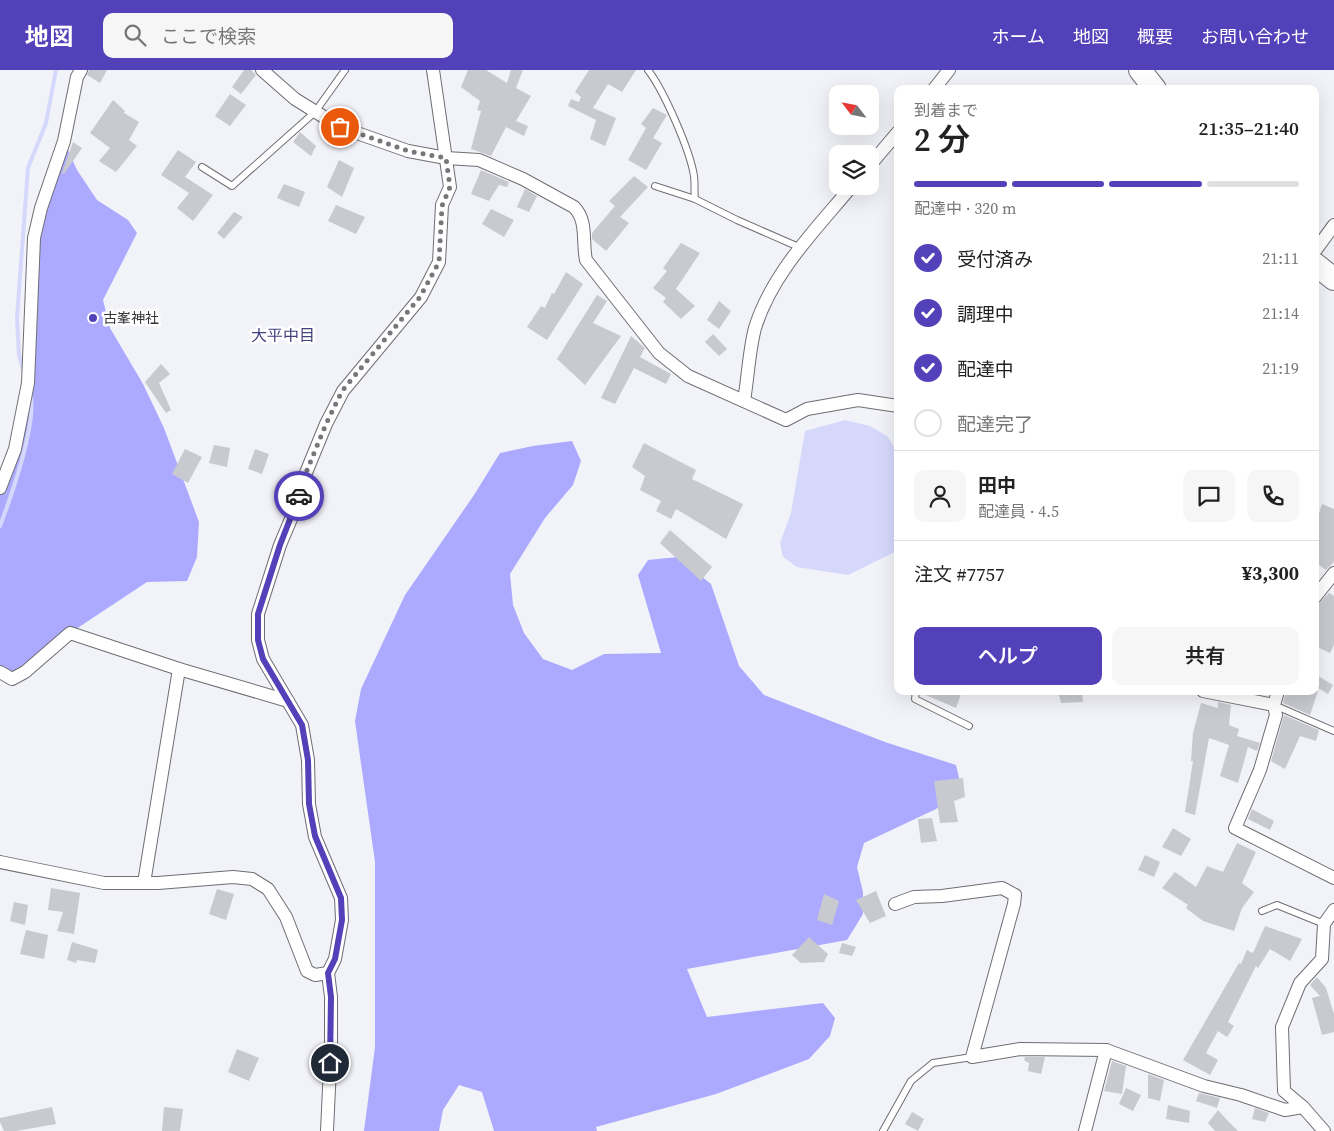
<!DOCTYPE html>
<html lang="ja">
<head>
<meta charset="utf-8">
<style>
  :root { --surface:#fff; --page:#f6f6f6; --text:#222; --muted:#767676; --line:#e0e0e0; --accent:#5341b9 }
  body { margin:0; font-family:"Source Serif 4","Noto Sans JP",serif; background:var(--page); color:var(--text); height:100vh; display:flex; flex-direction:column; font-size:19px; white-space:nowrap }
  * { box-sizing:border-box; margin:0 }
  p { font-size:16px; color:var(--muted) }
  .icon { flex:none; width:28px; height:28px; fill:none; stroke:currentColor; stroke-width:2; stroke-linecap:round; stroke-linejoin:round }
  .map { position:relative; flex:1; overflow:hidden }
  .sheet { position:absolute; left:894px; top:15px; width:425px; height:610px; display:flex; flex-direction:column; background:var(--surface); border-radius:10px; box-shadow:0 5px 20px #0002 }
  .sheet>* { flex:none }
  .needle { width:32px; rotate:302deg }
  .controls { position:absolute; left:829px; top:15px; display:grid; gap:10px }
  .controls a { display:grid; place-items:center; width:50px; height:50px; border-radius:10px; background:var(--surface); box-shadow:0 5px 20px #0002; font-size:25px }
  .pin { position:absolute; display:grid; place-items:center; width:42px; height:42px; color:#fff; margin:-21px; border:2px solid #fff; border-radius:50%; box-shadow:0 1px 5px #0007 }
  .courier { position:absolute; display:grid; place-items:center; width:50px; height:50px; margin:-25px; border:4px solid #5341b9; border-radius:50%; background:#fff; color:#222; box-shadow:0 1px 6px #0007 }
  .overview em { font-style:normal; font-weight:600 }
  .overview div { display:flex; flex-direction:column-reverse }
  .overview { display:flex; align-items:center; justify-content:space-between; height:85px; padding:0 20px }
  h1 { font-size:32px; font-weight:600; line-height:38px }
  .bar { display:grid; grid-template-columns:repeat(4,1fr); gap:8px 5px; align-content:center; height:60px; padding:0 20px }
  .bar i { height:6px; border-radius:4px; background:var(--line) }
  .bar .current { background:var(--accent) }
  .bar p { grid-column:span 4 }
  .line { display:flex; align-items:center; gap:12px; padding:0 20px; border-top:1px solid var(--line) }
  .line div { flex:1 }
  .round { display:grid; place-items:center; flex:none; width:52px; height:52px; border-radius:10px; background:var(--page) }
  ol { padding:0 20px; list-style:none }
  li { display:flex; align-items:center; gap:15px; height:55px }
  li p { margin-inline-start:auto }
  li .icon { padding:5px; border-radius:50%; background:var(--accent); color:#fff; stroke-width:4 }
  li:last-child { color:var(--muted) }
  li i { width:28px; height:28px; border:2px solid var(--line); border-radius:50% }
  .action { display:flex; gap:10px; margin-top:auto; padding:10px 20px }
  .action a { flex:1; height:58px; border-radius:10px; background:var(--accent); color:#fff; font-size:20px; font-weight:600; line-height:58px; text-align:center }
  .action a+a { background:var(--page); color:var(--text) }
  header { display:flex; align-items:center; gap:30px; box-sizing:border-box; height:70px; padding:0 25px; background:var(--accent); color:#fff }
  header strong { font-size:24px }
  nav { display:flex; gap:28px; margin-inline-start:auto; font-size:18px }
  .search { width:350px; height:45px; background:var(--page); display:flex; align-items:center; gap:12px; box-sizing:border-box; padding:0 18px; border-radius:10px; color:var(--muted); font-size:19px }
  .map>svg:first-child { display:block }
  .forest { fill:#abaaff }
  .water { fill:#d6d8fb }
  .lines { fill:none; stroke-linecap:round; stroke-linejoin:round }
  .stream { stroke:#d6d8fb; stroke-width:4 }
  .building { fill:#c9cad0 }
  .lane-casing { stroke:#6e6e74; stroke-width:8 }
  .street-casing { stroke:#6e6e74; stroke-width:14 }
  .highway-casing { stroke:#6e6e74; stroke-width:24 }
  .lane { stroke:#fff; stroke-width:6 }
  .street { stroke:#fff; stroke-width:12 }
  .highway { stroke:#fff; stroke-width:22 }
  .done { stroke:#76777b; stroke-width:5; stroke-dasharray:0 9 }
  .route { stroke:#5341b9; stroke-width:6 }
  .poi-dot { fill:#5341b9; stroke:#fff; stroke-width:2 }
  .labels { text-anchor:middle; stroke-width:5; stroke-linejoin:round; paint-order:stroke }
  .poi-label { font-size:14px; fill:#343537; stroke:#fff; text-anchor:start }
  .quarter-label { font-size:16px; fill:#45417e; stroke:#fff }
</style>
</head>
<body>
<header>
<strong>地図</strong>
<div class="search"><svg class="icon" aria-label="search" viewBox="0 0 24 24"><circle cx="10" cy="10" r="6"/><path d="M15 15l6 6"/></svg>ここで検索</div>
<nav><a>ホーム</a><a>地図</a><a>概要</a><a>お問い合わせ</a></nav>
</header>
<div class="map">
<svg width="1334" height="1061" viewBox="0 0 1334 1061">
  <rect width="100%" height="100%" fill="#f2f2f9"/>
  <!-- forest -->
  <g class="forest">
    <path d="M64,71l13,29 20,30 31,20 9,13 -34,67 7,28 33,56 21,44 35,94 -2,35 -10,24 -40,1 -77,51 -57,44 -13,-6v-183l28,-105 6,-145z"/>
    <path d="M572,371l9,20 -8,24 -28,33 -35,56 3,31 11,28 19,26 29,11 32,-16 57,-1 -23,-78 10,-15 30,-3 33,27 28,82 25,29 121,47 71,23 6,25 -26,19 -72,34 -7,24 6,25v22l-16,26 -160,29 20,48 116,-14 12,15 -5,18 -21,23 -93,35 -120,33 1,4h-103l-12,-39 -23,-7 -16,25 -4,21h-75l11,-84v-185l-20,-141 6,-32 44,-94 69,-100 26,-42 33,-7z"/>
  </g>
  <!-- water -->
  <path class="water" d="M845,350l25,6 17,10 10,15v100l-49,24 -51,-8 -14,-10 -3,-14 11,-30 14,-82z"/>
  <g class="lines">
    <!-- stream -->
    <g class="stream">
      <path d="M23,299l-4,-14 -2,-37 11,-150 18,-45 10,-53"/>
      <path d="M0,456c11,-29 38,-105 30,-133"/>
    </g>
  </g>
  <!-- building -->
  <g class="building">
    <path d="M89,0h18l-7,13 -13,-8z"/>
    <path d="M244,0h7l5,5 -15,19 -9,-7z"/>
    <path d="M468,0h18l21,13 4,-13h12l-7,18 15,8 -15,25 12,5 -4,10 -18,-9 -15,29 -20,-7 10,-38 -4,-1 3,-9 -19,-14z"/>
    <path d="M589,0h47l-14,22 -14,-8 -15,24 23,10 -11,28 -15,-7 6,-19 -28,-14 3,-7 8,3 2,-5 -6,-5z"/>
    <path d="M230,24l16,11 -16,21 -15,-10z"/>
    <path d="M113,30l12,11 -1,2 15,9 -10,18 8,6 -21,26 -17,-11 11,-13 -20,-15z"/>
    <path d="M653,38l14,7 -14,23 9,5 -16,27 -18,-10 18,-32 -5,-4z"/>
    <path d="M300,62l16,14 -5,10 -18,-14z"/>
    <path d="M73,72l9,6 -18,26 -2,-1z"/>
    <path d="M178,80l18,12 -11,15 28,18 -20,26 -16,-13 12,-15 -28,-18z"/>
    <path d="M339,90l15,8 -12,29 -15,-10z"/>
    <path d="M481,100l28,12 -2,5 -8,-2 -10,16 -18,-7z"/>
    <path d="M634,106l14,11 -28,30 9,6 -23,28 -14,-12v-6l23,-27 -6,-5z"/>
    <path d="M284,114l21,8 -6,15 -22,-9z"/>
    <path d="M525,119l12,7 -8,16 -12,-5z"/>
    <path d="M336,135l29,12 -9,17 -28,-13z"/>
    <path d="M491,139l23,11 -10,17 -22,-13z"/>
    <path d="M234,142l9,5 -19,22 -7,-6z"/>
    <path d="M681,173l19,10 -24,36 19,17 -14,13 -18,-17 3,-4 -13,-10 14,-17 -4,-3z"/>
    <path d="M566,202l17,12 -36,56 -20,-13 14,-21 4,2 7,-15 2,1z"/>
    <path d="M597,225l10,6 -14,22 28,13 -36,49 -28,-26z"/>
    <path d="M719,231l12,10 -12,18 -12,-9z"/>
    <path d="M713,264l14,15 -8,7 -14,-14z"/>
    <path d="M631,266l14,12 -5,9 31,17 -5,10 -32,-16 -19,36 -14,-6z"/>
    <path d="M161,294l9,10 -11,9 12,27 -5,3 -21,-31z"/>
    <path d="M644,373l52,27 -4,9 51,25 -17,35 -50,-30 -5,10 -15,-8 5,-10 -21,-11 5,-14 -13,-9z"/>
    <path d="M214,375l16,3 -3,19 -18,-4z"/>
    <path d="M185,379l17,8 -14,26 -16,-9z"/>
    <path d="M255,379l14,5 -7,20 -14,-5z"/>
    <path d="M1322,434l12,5v53l-8,8 -11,-8v-37z"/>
    <path d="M670,460l42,37 -11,14 -41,-38z"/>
    <path d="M1329,523l5,3v49l-4,8 -15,-7v-39z"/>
    <path d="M1315,604l18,11 -5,9 -13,-8z"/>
    <path d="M921,621h41l-6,17 -35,-15z"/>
    <path d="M1058,621h24l1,11 -22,1z"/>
    <path d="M1286,621h32l-8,24 -27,-12z"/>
    <path d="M1218,632l13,3 -2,20 10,4 -2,7 23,7 -3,8 -9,-4 -10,36 -18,-7 9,-31 -20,-7 -14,77 -10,-3 8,-51h-2l2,-28 8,-30 17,5z"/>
    <path d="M1284,645l35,15 -3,11 -16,-5 -15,33 -14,-8z"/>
    <path d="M963,708l2,19 -11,4 4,21 -18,1 -6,-42z"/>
    <path d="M1252,739l22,12 -4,9 -22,-11z"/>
    <path d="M932,748l5,23 -16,2 -3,-24z"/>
    <path d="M1173,758l18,11 -10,17 -19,-9z"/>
    <path d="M1237,773l19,9 -14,31 12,9 -12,16 -8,23 -31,-10 -17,-13 2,-3 -26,-17 13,-16 21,15 11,-21 16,6z"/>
    <path d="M1145,785l15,7 -6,15 -16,-7z"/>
    <path d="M51,818l29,5 -6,41 -17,-3 6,-19 -15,-2z"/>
    <path d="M217,819l17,5 -8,26 -17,-6z"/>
    <path d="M876,821l10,25 -16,7 -14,-23z"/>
    <path d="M824,824l15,7 -7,24 -15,-5z"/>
    <path d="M14,832l14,3 -3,20 -15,-4z"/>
    <path d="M1265,856l37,13 -12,22 -20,-12 -12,19 -2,-2 -28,56 6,4 -7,11 -9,-6 -12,22 12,7 -8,15 -27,-15 56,-97 2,1 6,-14 6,3z"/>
    <path d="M26,860l22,5 -4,24 -24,-5z"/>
    <path d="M809,867l19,17 -4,8 -23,1 -9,-8z"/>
    <path d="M72,872l26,8 -3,13 -18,-3 -1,3 -9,-3z"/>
    <path d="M842,873l14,4 -4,9 -13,-3z"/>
    <path d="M1317,907l9,11 8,26v18l-12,3 -10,-37 8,-2 -10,-11z"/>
    <path d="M237,979l22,9 -10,23 -21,-9z"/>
    <path d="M1025,987h20l-4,17 -13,-3 1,-8 -5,-3z"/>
    <path d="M1112,991l14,5 -4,28 -18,-3z"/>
    <path d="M1148,1004l16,6 -4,21 -12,-3z"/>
    <path d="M1126,1018l15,7 -8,16 -14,-7z"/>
    <path d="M1199,1023l21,5 -3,10 -21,-7z"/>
    <path d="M1168,1035l22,6 -1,12 -23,-4z"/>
    <path d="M52,1037l4,17 -40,7h-12l-4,-9v-4z"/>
    <path d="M164,1037l19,2 -3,22h-18z"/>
    <path d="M1255,1038l14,5 -4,9 -13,-3z"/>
    <path d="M1218,1040l9,10 11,11h-23l-7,-8z"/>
    <path d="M912,1042l12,7 -6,12 -13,-7z"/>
  </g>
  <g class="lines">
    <!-- lane casing -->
    <g class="lane-casing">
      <g id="lane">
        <path d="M648,0c16,21 42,80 46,106 1,7 0,16 1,23l42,21 64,28"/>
        <path d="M202,97l30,19 83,-74 30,-42"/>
        <path d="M655,116l40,13"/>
        <path d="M916,621l-1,8 54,27"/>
        <path d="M1274,635l60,26"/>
        <path d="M1262,841l15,-6 47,19"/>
        <path d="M883,1061l28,-50 22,-18 39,-6"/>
      </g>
    </g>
    <!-- street casing -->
    <g class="street-casing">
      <g id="street">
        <path d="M262,0l33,29 45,28 68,24 38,7 33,2 44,19 51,28c14,14 8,35 12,53l73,93 29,23 98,44 21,-11 51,-9 40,6"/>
        <path d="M934,19l15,-19"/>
        <path d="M870,95l28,-33"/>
        <path d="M1315,181l19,-26"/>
        <path d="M744,331c4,-24 5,-50 11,-73 17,-55 61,-99 97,-142"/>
        <path d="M0,418l15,-39 13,-66 6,-145 7,-30 23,-67 13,-64 4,-7"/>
        <path d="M1315,527l19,-24"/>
        <path d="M0,602l12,7 13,-7 45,-39 109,36 109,32"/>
        <path d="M1203,621l71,14"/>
        <path d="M1278,621l-4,14 2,10 -16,55 -25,58 99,50"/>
        <path d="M0,792l104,21h54l75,-6 19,2 16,10 18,28 21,54 8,4 13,-2"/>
        <path d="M144,813l35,-214"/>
        <path d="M895,834l19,-7 28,-1 60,-8 13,7 -1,9 -42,153 48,-8 86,1"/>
        <path d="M327,1061l4,-85v-49l-3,-24 7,-14 7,-39 -1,-22 -26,-61 -6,-33 -1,-44 -6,-35 -39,-66 -5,-19v-26l22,-69 19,-45 4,-20 23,-56 17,-33 78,-94 18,-35 3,-57 8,-18 -17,-117"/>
        <path d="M1085,1061l21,-81 98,36 37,9 44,15 18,-3"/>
        <path d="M1324,1061l-21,-24 -19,-16 -2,-64 18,-44 22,-24 2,-35 10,-14"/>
      </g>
    </g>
    <!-- highway casing -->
    <g class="highway-casing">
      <g id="highway">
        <path d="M1140,0l15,19"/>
        <path d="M1315,194l19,15"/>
      </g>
    </g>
    <!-- lane -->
    <use href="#lane" class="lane"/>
    <!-- street -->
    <use href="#street" class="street"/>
    <!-- highway -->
    <use href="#highway" class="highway"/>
  </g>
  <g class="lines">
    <!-- done -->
    <path class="done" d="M299,426l4,-16 23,-56 16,-33 78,-94 19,-35 3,-56 8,-19 -4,-29 -38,-7 -68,-24"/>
    <!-- route -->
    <path class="route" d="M299,426l-19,49 -22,69v26l5,19 39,66 6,35 1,44 6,32 26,62 1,22 -7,39 -7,14 3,24 -1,66"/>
  </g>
  <!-- markers -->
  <circle class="poi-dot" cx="93" cy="248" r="5"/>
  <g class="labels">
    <!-- poi labels -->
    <g class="poi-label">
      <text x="103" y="253">古峯神社</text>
    </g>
    <!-- quarter labels -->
    <g class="quarter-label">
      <text x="283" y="271">大平中目</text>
    </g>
  </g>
</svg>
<div class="controls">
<a><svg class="needle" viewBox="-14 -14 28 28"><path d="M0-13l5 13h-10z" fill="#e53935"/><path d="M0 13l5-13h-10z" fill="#767676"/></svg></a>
<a><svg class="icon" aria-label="layers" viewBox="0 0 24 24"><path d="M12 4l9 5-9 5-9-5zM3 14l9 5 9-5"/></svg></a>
</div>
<div class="pin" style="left:340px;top:57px;background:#ea580c"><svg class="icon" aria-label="bag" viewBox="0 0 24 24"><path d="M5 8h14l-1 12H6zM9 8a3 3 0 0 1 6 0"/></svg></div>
<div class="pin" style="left:330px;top:993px;background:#1f2937"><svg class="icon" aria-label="home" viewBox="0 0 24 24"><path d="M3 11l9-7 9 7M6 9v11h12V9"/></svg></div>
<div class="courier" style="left:299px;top:426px"><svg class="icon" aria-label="car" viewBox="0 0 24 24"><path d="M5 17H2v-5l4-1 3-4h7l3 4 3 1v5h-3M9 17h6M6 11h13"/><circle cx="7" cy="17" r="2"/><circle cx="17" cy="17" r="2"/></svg></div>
<section class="sheet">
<div class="overview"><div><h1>2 分</h1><p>到着まで</p></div><em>21:35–21:40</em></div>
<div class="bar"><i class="current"></i><i class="current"></i><i class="current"></i><i></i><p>配達中 · 320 m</p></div>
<ol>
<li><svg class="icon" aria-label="check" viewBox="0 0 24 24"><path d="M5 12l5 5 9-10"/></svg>受付済み<p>21:11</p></li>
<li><svg class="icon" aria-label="check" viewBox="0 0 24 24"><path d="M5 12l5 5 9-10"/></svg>調理中<p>21:14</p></li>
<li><svg class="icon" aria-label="check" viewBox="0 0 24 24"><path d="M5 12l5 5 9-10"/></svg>配達中<p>21:19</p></li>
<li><i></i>配達完了</li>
</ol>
<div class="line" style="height:90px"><a class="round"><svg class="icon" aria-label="person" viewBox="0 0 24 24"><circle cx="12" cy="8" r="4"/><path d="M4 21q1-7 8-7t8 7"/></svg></a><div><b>田中</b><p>配達員 · 4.5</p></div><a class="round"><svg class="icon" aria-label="chat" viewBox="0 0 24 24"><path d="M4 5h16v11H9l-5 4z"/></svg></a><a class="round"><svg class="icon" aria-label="phone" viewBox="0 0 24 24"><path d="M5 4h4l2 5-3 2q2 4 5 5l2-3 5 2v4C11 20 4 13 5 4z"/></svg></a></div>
<div class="line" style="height:65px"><div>注文 #7757</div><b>¥3,300</b></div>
<div class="action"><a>ヘルプ</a><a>共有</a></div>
</section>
</div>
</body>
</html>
